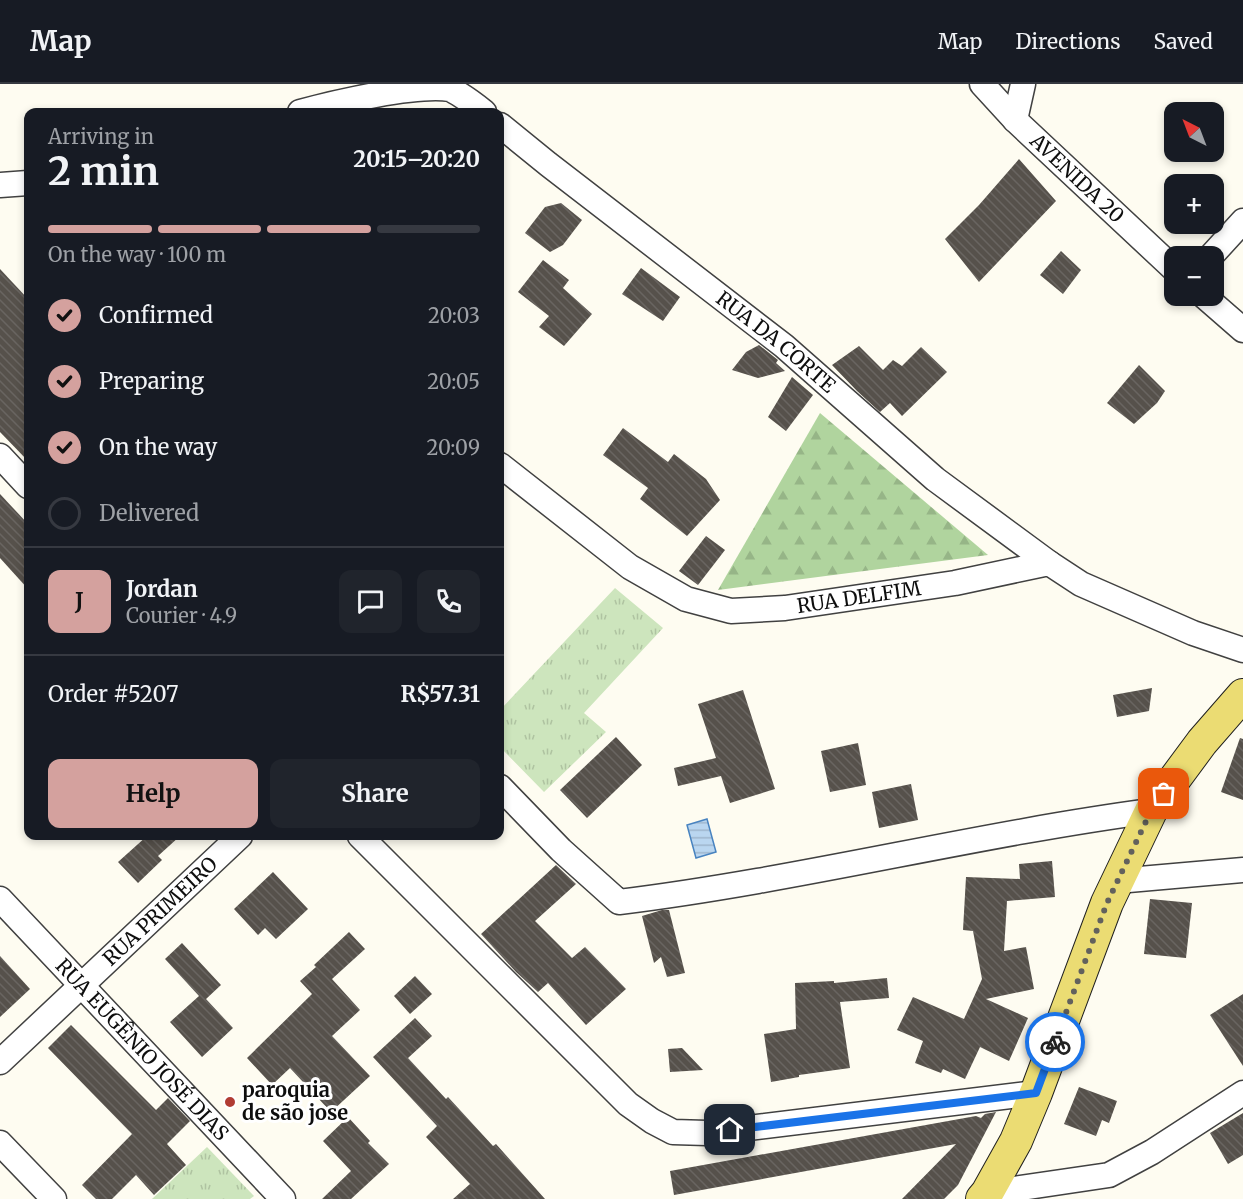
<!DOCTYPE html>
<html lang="en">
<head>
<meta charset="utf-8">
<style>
  :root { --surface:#171b24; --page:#20242c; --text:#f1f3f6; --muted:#9ea1a6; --line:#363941; --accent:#d4a19e }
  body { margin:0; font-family:Merriweather,serif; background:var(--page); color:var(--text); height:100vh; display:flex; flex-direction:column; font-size:22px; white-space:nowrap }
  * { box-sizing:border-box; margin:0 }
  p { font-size:20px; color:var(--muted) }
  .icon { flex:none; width:33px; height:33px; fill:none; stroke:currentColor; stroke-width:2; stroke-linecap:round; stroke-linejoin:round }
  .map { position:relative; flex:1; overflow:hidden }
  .details { position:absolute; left:24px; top:24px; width:480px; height:732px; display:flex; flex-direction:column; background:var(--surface); border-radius:12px; box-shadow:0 3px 9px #0003 }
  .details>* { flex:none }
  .needle { width:39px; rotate:318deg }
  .controls { position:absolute; left:1164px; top:18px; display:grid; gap:12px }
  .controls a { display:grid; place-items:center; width:60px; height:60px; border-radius:12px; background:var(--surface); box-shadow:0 3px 9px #0003; font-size:30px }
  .pin { position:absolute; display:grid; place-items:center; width:51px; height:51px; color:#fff; margin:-26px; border-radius:12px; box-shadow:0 3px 9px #0006 }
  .courier { position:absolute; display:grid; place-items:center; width:60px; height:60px; margin:-30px; border:4px solid #1a73e8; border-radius:50%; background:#fff; color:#222; box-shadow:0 2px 8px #0007 }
  .head em { font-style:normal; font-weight:700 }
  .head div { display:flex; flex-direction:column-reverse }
  .head { display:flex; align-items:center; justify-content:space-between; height:102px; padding:0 24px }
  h1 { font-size:39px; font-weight:700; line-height:45px }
  .bar { display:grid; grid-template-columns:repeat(4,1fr); gap:9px 6px; align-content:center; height:72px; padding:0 24px }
  .bar i { height:8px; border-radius:4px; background:var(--line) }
  .bar .selected { background:var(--accent) }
  .bar p { grid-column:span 4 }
  .line { display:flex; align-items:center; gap:15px; padding:0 24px; border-top:2px solid var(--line) }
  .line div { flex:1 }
  .round { display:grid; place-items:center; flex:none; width:63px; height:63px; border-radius:12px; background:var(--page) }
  ol { padding:0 24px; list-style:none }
  li { display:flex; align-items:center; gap:18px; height:66px }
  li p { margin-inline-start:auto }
  li .icon { padding:6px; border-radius:50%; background:var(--accent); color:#111; stroke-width:4 }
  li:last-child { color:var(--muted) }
  li i { width:33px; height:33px; border:3px solid var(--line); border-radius:50% }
  .button { display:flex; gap:12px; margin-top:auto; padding:12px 24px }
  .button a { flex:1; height:69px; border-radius:12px; background:var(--accent); color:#111; font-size:24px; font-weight:700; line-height:69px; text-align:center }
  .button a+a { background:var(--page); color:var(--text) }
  header { display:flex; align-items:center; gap:36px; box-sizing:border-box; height:84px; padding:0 30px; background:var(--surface); border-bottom:2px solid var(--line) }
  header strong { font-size:28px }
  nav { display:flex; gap:33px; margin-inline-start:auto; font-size:21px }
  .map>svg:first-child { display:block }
  .grass { fill:url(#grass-tufts) }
  .forest { fill:url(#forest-firs) }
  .water { fill:url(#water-rules); stroke:#4883c0; stroke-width:1.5 }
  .building { fill:url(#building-back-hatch) }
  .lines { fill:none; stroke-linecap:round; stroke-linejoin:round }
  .minor-casing { stroke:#414141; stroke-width:27 }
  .major-casing { stroke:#1f1f1f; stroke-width:34 }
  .minor { stroke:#fff; stroke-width:24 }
  .major { stroke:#ebdc73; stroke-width:32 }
  .done { stroke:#62615d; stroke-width:6; stroke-dasharray:0 10.8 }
  .route { stroke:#1a73e8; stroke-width:8 }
  .poi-dot { fill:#b13c33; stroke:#fff; stroke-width:2 }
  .labels { text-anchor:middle; stroke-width:6; stroke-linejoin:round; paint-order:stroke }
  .street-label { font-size:20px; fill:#0e0e0e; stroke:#fff }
  .poi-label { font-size:20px; font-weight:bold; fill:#0e0e0e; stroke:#fff; text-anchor:start }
</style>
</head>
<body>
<header>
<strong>Map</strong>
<nav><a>Map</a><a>Directions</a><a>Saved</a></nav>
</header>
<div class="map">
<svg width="1243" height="1115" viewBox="0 0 1243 1115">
  <defs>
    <pattern id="grass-tufts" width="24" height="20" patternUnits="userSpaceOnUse" patternTransform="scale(1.5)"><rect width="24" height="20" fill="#cde5bd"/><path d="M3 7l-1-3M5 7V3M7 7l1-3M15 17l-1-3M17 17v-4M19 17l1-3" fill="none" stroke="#afc3a1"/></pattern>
    <pattern id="forest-firs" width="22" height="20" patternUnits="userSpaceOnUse" patternTransform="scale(1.5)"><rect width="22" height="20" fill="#b0d49e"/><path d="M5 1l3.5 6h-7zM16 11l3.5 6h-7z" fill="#96b587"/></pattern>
    <pattern id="water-rules" width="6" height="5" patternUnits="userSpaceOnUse" patternTransform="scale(1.5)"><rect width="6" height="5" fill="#bad6f0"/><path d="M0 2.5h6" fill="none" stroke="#9fb6cd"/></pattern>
    <pattern id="building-back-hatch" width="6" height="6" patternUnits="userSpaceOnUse" patternTransform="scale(1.5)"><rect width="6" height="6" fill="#56514b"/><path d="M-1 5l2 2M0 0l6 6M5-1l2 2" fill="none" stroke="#696561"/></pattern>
  </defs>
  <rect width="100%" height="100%" fill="#fefcf1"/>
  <!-- grass -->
  <g class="grass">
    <path d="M615,504l48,40 -79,85 22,19 -62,60 -44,-45v-37z"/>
    <path d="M207,1063l47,49 -4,3h-98z"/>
  </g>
  <!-- forest -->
  <path class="forest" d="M820,329l168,142 -270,35z"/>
  <!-- water -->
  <path class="water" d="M707,735l9,33 -20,6 -9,-33z"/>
  <!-- building -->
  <g class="building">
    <path d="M1019,75l37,42 -77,81 -34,-43 34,-34z"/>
    <path d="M561,119l21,17 -19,25 -13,7 -25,-19 20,-26z"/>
    <path d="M1061,167l20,19 -18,24 -23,-19z"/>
    <path d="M543,176l26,20 -6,8 29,26 -28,32 -25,-19 10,-11 -31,-24z"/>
    <path d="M641,184l39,29 -17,24 -41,-27z"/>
    <path d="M0,185l28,30v162l-28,-29z"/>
    <path d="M759,261l19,15 -2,3 9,8 -27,7 -26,-8 14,-18z"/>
    <path d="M859,262l24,24 10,-10 9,6 19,-19 26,25 -45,44 -12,-13 -10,9 -23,-21 -25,-26z"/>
    <path d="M1139,281l26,26 -8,12 -23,21 -27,-21z"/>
    <path d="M792,293l21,18 -27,36 -18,-14z"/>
    <path d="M623,344l45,34 6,-8 32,25 14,21 -33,36 -47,-37 8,-11 -45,-33z"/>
    <path d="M0,410l28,30v65l-28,-31z"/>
    <path d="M706,452l19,14 -27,35 -19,-14z"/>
    <path d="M1152,604l-3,23 -32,6 -4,-22z"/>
    <path d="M743,606l32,99 -45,14 -9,-27 -43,10 -4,-18 42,-10 -18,-54z"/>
    <path d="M616,653l26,28 -55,53 -27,-28z"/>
    <path d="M1240,654l3,1v61l-22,-8z"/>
    <path d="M858,659l8,42 -36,7 -9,-41z"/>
    <path d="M911,700l7,36 -39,8 -7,-36z"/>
    <path d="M147,752h33l-22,20 4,4 -24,23 -20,-21z"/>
    <path d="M1052,777l3,36 -48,4 -3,50 22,-4 8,42 -48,10 42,19 -19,43 -29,-14 -15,32 -22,-10 -2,4 -26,-10 8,-22 -26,-11 16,-33 51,22 18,-40 -9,-48 -10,-1 3,-53 54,2 -1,-15z"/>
    <path d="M556,781l20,19 -41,37 37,37 13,-11 41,42 -40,36 -38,-42 -10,9 -22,-20 -35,-38z"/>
    <path d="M273,788l35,37 -32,30 -11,-11 -7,7 -24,-26z"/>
    <path d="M1150,815l42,4 -6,55 -42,-4z"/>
    <path d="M662,826h7l16,63 -18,4 -6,-20 -7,6 -12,-47z"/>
    <path d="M349,848l16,17 -33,30 28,31 -28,26 38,40 -39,36 -41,-44 -18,17 -25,-27 65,-64 -12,-13 16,-14 -2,-2z"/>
    <path d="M182,859l39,42 -15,14 27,29 -31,29 -32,-35 29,-26 -34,-37z"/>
    <path d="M0,872l30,33 -30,28z"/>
    <path d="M415,892l17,18 -22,20 -16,-18z"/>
    <path d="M887,894l2,20 -49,4 10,66 -51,7v2l-28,5 -7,-48 32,-5 -1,-46 39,-2v2z"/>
    <path d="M1243,910v72l-33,-51z"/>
    <path d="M415,934l17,18 -24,22 38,41 2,-2 45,49 3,-2 49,55h-92l17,-15 -44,-47 11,-11 -64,-69z"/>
    <path d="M71,941l85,85 12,-12 22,23 -23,23 19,21 -32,30 -18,-20 -24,24h-16l-14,-14 50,-51 -84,-86z"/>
    <path d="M682,964l21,22 -33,2 -2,-23z"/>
    <path d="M1079,1003l38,14 -8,22 -7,-3 -6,16 -32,-12z"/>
    <path d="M996,1028l-38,73 -14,14h-42l54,-55 -282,51 -4,-24 306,-55 5,2 4,-4z"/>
    <path d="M1243,1029v42l-15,9 -18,-31z"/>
    <path d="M348,1033l22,24 -2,2 21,21 -38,35h-29l29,-28 -28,-30z"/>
  </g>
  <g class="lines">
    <!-- minor casing -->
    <g class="minor-casing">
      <g id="minor">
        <path id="s1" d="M982,0l33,36 159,149"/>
        <path d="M300,28c37,-10 115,-28 150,-23 12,6 24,15 34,23"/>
        <path d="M1015,36l8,-36"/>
        <path id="s2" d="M500,41l48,39 236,182 151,133 114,84"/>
        <path d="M0,101l28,-2"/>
        <path d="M1211,172l32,-35"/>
        <path d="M1204,212l39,34"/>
        <path d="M0,372l28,30"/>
        <path id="s3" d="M500,381l130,102 56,32 45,12 54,-3 170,-25 94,-20 32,21 112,49 50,17"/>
        <path d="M500,703l61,63 58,52c179,-22 353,-67 532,-91"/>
        <path d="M360,752l268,268 24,17 21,11 34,1 329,-40"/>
        <path d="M1117,797l126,-11"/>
        <path id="s4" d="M0,815l283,300"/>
        <path id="s5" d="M0,978l240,-226"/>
        <path d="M0,1059l54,56"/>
        <path d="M987,1109l122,-18 43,-23 91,-59"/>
      </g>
    </g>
    <!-- major casing -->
    <g class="major-casing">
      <path id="major" d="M982,1115l5,-6 29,-52 20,-48 71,-190 44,-92 51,-69 41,-47"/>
    </g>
    <!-- minor -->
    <use href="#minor" class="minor"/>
    <!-- major -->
    <use href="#major" class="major"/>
  </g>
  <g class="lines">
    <!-- done -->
    <path class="done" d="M1055,958l52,-139 44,-92 13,-17"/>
    <!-- route -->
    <path class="route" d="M730,1046l306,-37 19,-51"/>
  </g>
  <!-- markers -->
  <circle class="poi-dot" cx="230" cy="1018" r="6"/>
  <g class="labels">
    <!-- street labels -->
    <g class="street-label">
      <text dy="7" stroke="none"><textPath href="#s1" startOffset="134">AVENIDA 20</textPath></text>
      <text dy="7" stroke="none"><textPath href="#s2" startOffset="351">RUA DA CORTE</textPath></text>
      <text dy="7" stroke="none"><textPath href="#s3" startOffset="405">RUA DELFIM</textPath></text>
      <text dy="7" stroke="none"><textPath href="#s5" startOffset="220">RUA PRIMEIRO</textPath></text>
      <text dy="7" stroke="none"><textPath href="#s4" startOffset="207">RUA EUGÊNIO JOSÉ DIAS</textPath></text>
    </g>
    <!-- poi labels -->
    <g class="poi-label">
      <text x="242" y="1013">paroquia<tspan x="242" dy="23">de são jose</tspan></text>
    </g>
  </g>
</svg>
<div class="controls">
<a><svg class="needle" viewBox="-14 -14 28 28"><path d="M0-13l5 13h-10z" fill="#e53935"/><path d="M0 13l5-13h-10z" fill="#9ea1a6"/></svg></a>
<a>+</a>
<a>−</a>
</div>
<div class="pin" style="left:1164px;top:710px;background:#ea580c"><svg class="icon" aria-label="bag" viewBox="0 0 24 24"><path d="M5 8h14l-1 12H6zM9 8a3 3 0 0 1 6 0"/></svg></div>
<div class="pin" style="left:730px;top:1046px;background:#1f2937"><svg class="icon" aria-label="home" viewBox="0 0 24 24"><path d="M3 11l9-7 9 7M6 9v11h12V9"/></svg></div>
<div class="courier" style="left:1055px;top:958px"><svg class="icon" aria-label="bike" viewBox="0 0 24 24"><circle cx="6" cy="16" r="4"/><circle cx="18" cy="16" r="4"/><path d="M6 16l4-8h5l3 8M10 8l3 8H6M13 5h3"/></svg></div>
<section class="details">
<div class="head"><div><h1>2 min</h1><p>Arriving in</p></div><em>20:15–20:20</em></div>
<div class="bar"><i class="selected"></i><i class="selected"></i><i class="selected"></i><i></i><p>On the way · 100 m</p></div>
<ol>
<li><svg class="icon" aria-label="check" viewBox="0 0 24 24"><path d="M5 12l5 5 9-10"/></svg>Confirmed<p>20:03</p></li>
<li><svg class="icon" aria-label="check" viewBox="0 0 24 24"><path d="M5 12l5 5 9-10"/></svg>Preparing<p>20:05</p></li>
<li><svg class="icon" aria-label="check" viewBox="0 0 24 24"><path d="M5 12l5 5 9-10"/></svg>On the way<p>20:09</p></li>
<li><i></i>Delivered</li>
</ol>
<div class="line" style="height:108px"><b class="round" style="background:var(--accent);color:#111">J</b><div><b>Jordan</b><p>Courier · 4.9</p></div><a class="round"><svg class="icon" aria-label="chat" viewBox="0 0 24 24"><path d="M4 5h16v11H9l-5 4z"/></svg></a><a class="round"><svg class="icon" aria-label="phone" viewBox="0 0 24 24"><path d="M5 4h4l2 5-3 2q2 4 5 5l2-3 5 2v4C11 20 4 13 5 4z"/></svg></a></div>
<div class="line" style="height:78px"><div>Order #5207</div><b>R$57.31</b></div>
<div class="button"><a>Help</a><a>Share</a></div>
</section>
</div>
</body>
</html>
